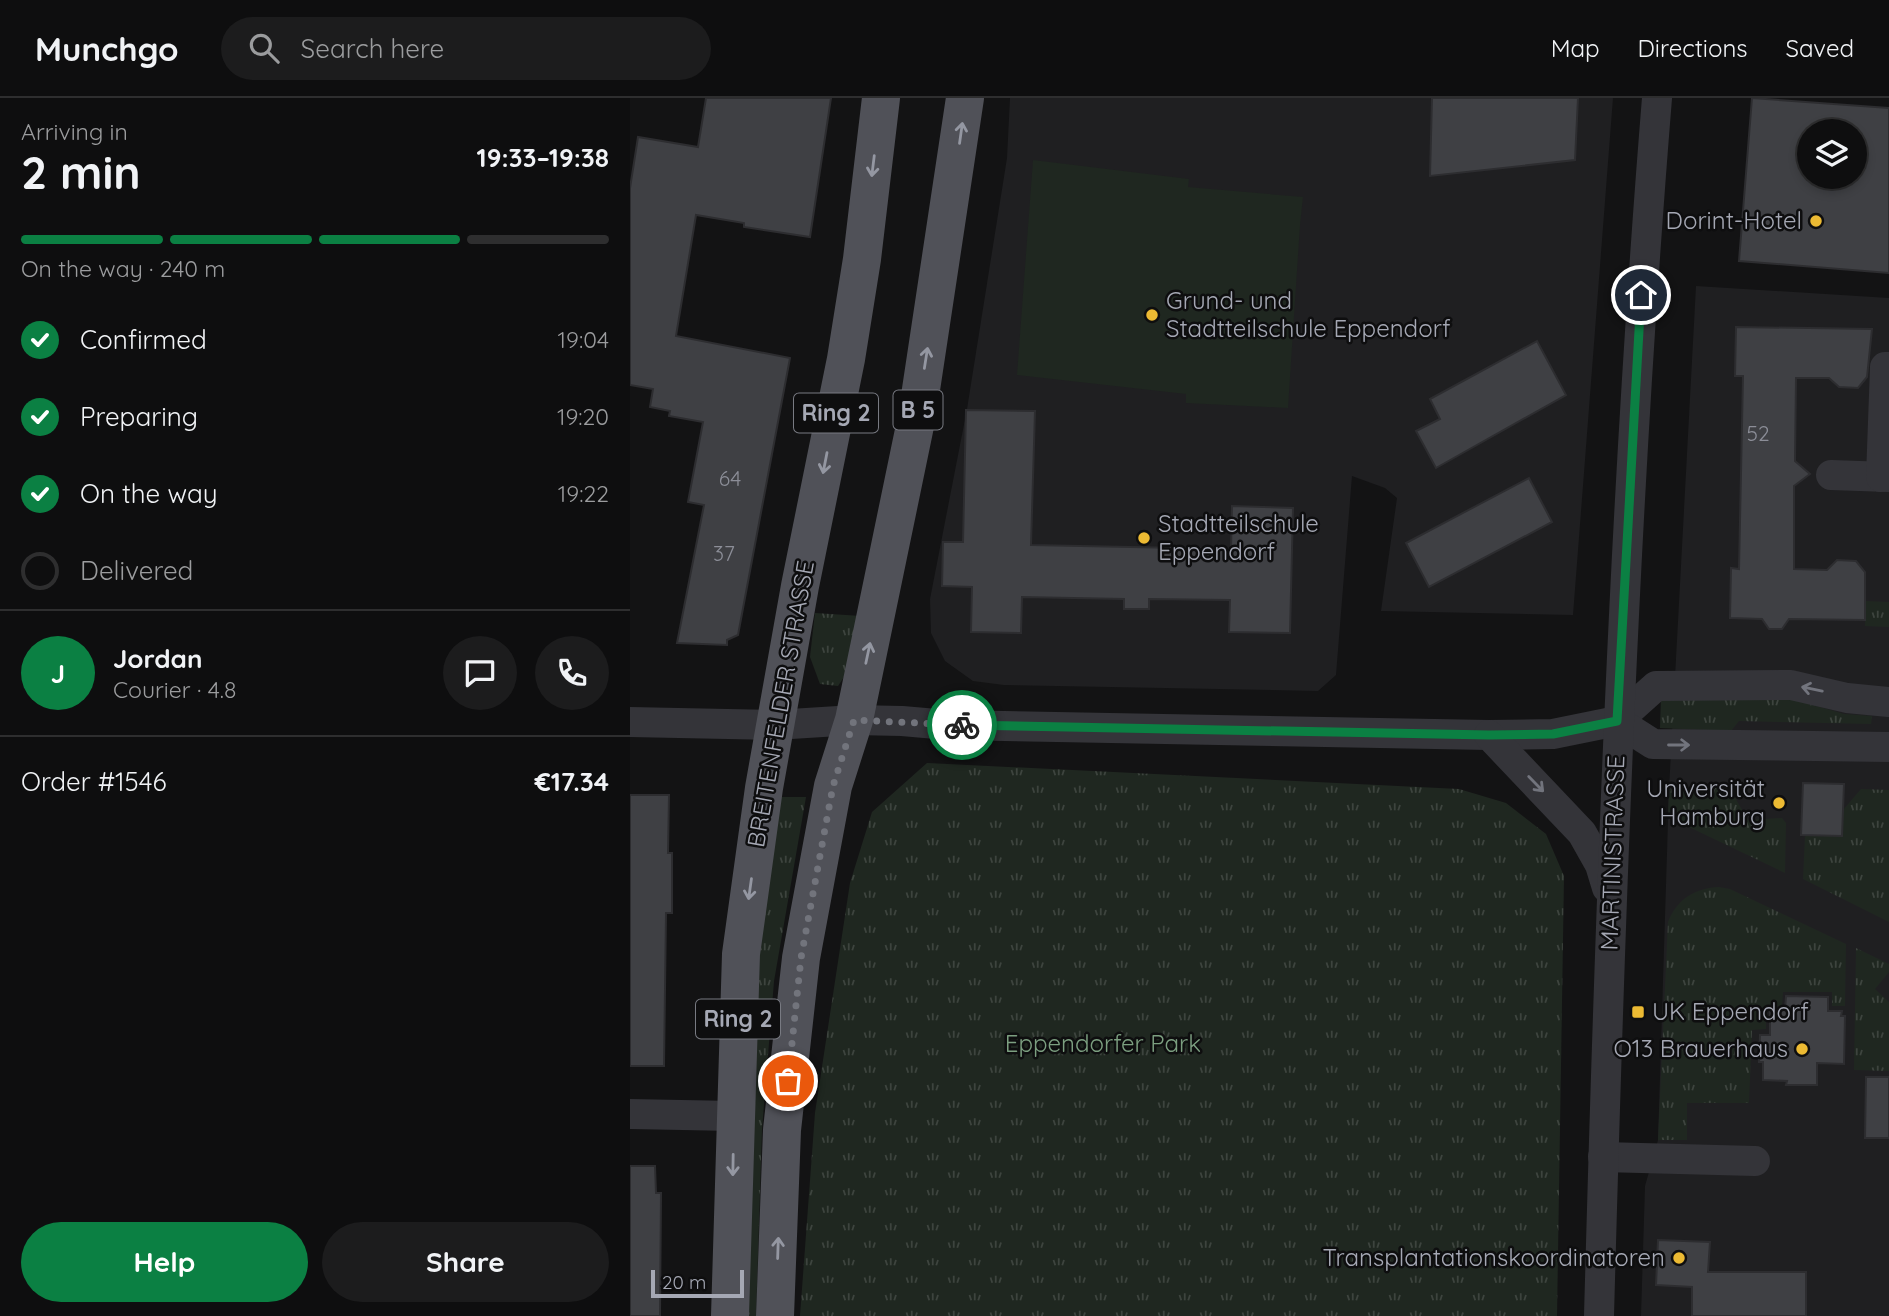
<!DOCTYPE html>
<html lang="en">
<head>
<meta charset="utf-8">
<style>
  :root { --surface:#0e0e0f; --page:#1c1c1d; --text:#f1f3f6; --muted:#9b9c9e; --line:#2e2e2f; --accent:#0b8043 }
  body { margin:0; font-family:Quicksand,sans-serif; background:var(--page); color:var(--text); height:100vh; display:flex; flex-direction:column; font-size:26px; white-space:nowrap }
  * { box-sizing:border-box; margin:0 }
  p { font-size:23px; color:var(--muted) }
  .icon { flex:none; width:38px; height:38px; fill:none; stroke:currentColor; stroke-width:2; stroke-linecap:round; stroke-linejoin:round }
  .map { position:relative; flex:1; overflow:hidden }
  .sheet { display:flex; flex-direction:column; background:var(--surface); width:630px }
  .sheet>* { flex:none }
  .tools { position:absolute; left:1167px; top:21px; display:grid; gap:14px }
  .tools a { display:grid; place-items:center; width:70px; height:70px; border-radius:50%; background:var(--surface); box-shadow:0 4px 10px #0003,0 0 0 2px var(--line); font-size:35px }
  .scale { position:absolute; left:21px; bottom:18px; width:93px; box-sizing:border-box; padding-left:7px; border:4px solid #a5a8b4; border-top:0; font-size:19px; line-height:24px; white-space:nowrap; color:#a5a8b4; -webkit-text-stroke:5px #0e0e0f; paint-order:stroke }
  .pin { position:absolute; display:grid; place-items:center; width:60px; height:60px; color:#fff; margin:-30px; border:4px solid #fff; border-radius:50%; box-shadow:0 2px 7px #0007 }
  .courier { position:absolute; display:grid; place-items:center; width:70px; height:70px; margin:-35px; border:5px solid #0b8043; border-radius:50%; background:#fff; color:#222; box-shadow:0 2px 9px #0007 }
  .overview em { font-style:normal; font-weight:700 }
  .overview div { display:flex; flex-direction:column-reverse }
  .overview { display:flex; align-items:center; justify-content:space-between; height:119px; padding:0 21px }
  h1 { font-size:46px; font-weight:700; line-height:52px }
  .bar { display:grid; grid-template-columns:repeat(4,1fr); gap:10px 7px; align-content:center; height:84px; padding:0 21px }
  .bar i { height:9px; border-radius:5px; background:var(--line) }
  .bar .on { background:var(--accent) }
  .bar p { grid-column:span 4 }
  .line { display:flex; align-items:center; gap:18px; padding:0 21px; border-top:2px solid var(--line) }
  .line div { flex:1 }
  .round { display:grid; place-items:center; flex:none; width:74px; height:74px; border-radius:37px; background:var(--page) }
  ol { padding:0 21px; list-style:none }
  li { display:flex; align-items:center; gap:21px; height:77px }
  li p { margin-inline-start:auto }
  li .icon { padding:7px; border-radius:50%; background:var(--accent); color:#fff; stroke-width:4 }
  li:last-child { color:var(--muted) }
  li i { width:38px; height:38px; border:4px solid var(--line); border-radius:50% }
  .cta { display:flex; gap:14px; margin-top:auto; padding:14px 21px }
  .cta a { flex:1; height:80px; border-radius:42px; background:var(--accent); color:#fff; font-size:28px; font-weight:700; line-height:80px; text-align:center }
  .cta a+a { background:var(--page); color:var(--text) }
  header { display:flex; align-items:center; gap:42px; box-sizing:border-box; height:98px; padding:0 35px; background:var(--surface); border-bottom:2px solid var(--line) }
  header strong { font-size:33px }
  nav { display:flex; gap:38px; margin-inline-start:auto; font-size:24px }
  .search { width:490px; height:63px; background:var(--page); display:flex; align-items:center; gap:18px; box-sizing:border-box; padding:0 24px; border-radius:38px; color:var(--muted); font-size:26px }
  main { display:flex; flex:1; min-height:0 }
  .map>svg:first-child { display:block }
  .built { fill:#1f1f21 }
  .grass { fill:url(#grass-tufts) }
  .pitch { fill:#1f2720 }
  .building { fill:#3f4044; stroke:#2d2d30; stroke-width:2; fill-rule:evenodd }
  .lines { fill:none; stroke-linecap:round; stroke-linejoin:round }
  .minor { stroke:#343439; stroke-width:30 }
  .major { stroke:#505158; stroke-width:38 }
  .oneway { stroke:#9497a2 }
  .oneway2 { stroke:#72747d }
  .done { stroke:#72747c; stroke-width:7; stroke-dasharray:0 12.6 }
  .route { stroke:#0b8043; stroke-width:9 }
  .poi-dot { fill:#ecba33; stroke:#0e0e0f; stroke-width:2.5 }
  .labels { text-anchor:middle; stroke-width:5; stroke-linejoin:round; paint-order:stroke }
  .number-label { font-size:21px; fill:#8c8e98 }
  .shield { fill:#0e0e0f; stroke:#787a82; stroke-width:2 }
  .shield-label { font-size:23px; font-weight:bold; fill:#a5a8b4 }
  .poi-label { font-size:24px; fill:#a5a8b4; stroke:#0e0e0f; text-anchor:end }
  .street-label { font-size:24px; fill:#a5a8b4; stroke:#0e0e0f }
  .park-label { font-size:24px; fill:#7c9f80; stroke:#0e0e0f }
</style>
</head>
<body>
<header>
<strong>Munchgo</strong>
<div class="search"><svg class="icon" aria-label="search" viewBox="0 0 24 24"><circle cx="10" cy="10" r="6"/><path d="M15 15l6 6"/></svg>Search here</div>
<nav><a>Map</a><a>Directions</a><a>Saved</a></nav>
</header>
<main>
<section class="sheet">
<div class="overview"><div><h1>2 min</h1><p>Arriving in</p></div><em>19:33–19:38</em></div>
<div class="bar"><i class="on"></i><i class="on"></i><i class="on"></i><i></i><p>On the way · 240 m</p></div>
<ol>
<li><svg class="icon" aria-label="check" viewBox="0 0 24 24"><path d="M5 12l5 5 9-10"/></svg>Confirmed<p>19:04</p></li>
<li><svg class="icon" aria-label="check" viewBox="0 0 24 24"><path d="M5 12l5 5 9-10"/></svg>Preparing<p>19:20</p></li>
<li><svg class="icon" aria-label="check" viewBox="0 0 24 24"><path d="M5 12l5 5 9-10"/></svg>On the way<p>19:22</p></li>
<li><i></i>Delivered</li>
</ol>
<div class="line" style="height:126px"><b class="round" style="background:var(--accent);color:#fff">J</b><div><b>Jordan</b><p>Courier · 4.8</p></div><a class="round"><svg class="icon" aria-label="chat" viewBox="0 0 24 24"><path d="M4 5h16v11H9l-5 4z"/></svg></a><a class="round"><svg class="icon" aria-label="phone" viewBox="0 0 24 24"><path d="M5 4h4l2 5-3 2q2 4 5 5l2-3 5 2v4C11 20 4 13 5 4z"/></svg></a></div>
<div class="line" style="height:91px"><div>Order #1546</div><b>€17.34</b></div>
<div class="cta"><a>Help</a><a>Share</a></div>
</section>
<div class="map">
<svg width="1259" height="1218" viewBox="0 0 1259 1218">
  <defs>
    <pattern id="grass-tufts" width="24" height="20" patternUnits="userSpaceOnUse" patternTransform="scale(1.75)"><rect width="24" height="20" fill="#1f2720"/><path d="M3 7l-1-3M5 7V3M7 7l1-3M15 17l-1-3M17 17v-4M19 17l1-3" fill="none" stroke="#3d443e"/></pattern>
  </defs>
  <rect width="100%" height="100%" fill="#131314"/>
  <!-- built -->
  <g class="built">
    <path d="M380,0h603l-40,517 -192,-4 16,-113 -12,-10 -33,-12 -16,199 -18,16 -314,-6 -31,-4 -28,-20 -14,-28 -1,-34 37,-190 40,-251z"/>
    <path d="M1066,188l193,12v1018h-248l4,-130 13,-46 11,-351z"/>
  </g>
  <!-- grass -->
  <g class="grass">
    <path d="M1236,503l23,1v25l-24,-1z"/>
    <path d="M185,515l46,3 -11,52 -12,18 -18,-2 -10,-27z"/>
    <path d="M1031,600l135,2 48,14 28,2 -1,8 -132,-3 -8,10 -71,-3z"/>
    <path d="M297,665l532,26 47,14 40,31 18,42 -7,440h-757l15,-203 35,-230 22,-71z"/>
    <path d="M1097,686l21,36 34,-2 4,5 -1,50 -117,-56 1,-28z"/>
    <path d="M1231,691l28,1v132l-86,-43 2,-44 37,1 1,-26z"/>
    <path d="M148,699h28l-32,184 -12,148 -6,187h-10l10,-347z"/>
    <path d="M1089,789l11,2 116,55 -1,62h-13v-14h-49l-1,14h-16v23l-14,1 -3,73h-62v37h-29l10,-218c9,-23 27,-34 51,-35z"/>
    <path d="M1226,850l33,16v8l-14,17 14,13v69l-35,-1z"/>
  </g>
  <!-- pitch -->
  <path class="pitch" d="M403,62l156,19 -1,8 115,10 -3,28 -12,183 -102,-5v-9l-169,-19z"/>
  <!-- building -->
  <g class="building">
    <path d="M76,0h125l-21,139 -66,-10v-4l-48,-8 -20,121 114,22 -52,277 -11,5v5l-50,-2 27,-138 -16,-3 15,-80 -34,-6 1,-5 -20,-4 3,-18 -23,-4v-197l8,-51 60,10z"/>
    <path d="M802,0h146l-3,62 -145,16z"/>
    <path d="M1122,0l137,10v165l-150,-12zM1180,33h45v46h-45z"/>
    <path d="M1106,229l136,2 -5,48 -9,11 -19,-1 -10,-9h-33l-1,83 15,13 -16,12v83l33,1 10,-10 19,1 9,11v48l-76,-1 -7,10h-13l-7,-10 -32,-1 1,-50 8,1 4,-193h-8z"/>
    <path d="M907,243l29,54 -130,73 -20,-37 24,-12 -10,-20z"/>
    <path d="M336,312l69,1 -4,134 200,4 1,-43 61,2 -3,125 -61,-1 1,-32 -81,-1v10h-25v-10l-102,-2 -1,36 -50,-1 1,-45 -30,-1 1,-44h20z"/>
    <path d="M899,380l23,44 -123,65 -23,-44z"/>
    <path d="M1173,685l41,1 -2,52 -41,-1z"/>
    <path d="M0,697h39l-1,58h4v60h-6l-2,153h-34z"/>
    <path d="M1156,898l42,1v14h14l-1,5h4l-1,48 -27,-1v22h-31l1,-4 -24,-1v-18h-4l1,-27h10v-26l15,1z"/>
    <path d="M1236,979h23v61h-24z"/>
    <path d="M0,1068h25l1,27h5l-1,123h-30z"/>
    <path d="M1028,1142l52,2 -2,30h98v44h-114v-29l-36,-2z"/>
  </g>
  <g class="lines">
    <!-- minor -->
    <g class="minor">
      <path d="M1201,377l58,2"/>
      <path d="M1251,379l4,-110h4"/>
      <path d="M987,623l39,-35 135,-1 56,13 42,4"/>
      <path d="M987,623l36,23 236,3"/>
      <path d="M0,624l145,3 79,-5 48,1 46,4 541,10 64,-1 64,-13"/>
      <path d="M859,637l93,98 18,32 7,23"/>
      <path d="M0,1016l104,2"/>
      <path d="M973,1059l152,4"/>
      <path d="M969,1218c11,-407 25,-813 58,-1218"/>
    </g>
    <!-- major -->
    <g class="major">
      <path d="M100,1218l11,-362 23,-166 36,-202 46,-227 16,-100 19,-161"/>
      <path d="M145,1218l7,-186 19,-172 32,-172 21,-66 63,-304 48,-318"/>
    </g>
  </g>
  <!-- one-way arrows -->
  <defs><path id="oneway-shaft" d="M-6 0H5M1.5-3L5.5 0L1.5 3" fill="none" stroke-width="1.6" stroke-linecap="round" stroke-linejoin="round" transform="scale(1.75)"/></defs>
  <g class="oneway">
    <use href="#oneway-shaft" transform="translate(331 35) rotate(-82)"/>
    <use href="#oneway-shaft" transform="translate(243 68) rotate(97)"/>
    <use href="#oneway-shaft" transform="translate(296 260) rotate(-81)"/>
    <use href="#oneway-shaft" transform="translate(195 365) rotate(101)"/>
    <use href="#oneway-shaft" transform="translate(238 555) rotate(-78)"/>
    <use href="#oneway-shaft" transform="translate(120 791) rotate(98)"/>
    <use href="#oneway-shaft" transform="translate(103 1067) rotate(91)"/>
    <use href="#oneway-shaft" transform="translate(148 1150) rotate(-88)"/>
  </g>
  <g class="oneway2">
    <use href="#oneway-shaft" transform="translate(1182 591) rotate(-168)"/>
    <use href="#oneway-shaft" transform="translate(1049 647)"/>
    <use href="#oneway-shaft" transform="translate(906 686) rotate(46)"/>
  </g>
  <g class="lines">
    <!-- done -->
    <path class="done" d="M158,983l13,-123 32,-172 21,-66 108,5"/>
    <!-- route -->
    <path class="route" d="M332,627l527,10 64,-1 64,-13 24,-426"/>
  </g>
  <!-- markers -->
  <g class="poi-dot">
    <circle cx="1186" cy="123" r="7"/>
    <circle cx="522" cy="217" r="7"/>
    <circle cx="514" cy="440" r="7"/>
    <circle cx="1149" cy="705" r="7"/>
    <rect x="1001" y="907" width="14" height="14" rx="3.5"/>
    <circle cx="1172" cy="951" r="7"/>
    <circle cx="1049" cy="1160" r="7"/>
  </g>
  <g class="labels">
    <!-- number labels -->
    <g class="number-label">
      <text x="1128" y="343">52</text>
      <text x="100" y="388">64</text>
      <text x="94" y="463">37</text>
    </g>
    <!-- shield labels -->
    <g class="shield">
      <rect x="263.5" y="292.5" width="49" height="39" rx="5"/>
      <rect x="164" y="295.5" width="84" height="39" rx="5"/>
      <rect x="66" y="901.5" width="84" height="39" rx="5"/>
    </g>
    <g class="shield-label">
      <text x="288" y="320">B 5</text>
      <text x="206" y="323">Ring 2</text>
      <text x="108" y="929">Ring 2</text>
    </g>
    <!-- poi labels -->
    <g class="poi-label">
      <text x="1172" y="131">Dorint-Hotel</text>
      <text x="536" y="211" text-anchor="start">Grund- und<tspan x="536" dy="28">Stadtteilschule Eppendorf</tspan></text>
      <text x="528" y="434" text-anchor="start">Stadtteilschule<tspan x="528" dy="28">Eppendorf</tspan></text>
      <text x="1135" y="699">Universität<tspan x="1135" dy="28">Hamburg</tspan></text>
      <text x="1022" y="922" text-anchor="start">UK Eppendorf</text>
      <text x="1158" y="959">O13 Brauerhaus</text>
      <text x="1035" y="1168">Transplantationskoordinatoren</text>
    </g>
    <!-- street labels -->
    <g class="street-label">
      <text transform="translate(151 606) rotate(-80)" y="8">BREITENFELDER STRASSE</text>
      <text transform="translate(983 755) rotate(-88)" y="8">MARTINISTRASSE</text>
    </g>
    <!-- park labels -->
    <g class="park-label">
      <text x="473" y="954">Eppendorfer Park</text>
    </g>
  </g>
</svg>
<div class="tools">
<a><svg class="icon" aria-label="layers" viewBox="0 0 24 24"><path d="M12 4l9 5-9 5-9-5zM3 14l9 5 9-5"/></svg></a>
</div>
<div class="scale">20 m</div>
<div class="pin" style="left:158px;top:983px;background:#ea580c"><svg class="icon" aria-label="bag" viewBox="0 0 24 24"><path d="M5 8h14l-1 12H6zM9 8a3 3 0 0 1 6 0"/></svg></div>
<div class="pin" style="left:1011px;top:197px;background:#1f2937"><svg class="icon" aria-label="home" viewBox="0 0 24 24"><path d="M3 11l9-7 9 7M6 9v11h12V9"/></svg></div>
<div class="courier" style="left:332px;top:627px"><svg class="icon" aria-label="bike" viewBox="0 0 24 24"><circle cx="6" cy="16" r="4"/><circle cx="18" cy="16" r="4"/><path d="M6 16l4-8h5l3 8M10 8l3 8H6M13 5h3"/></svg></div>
</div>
</main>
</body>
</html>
